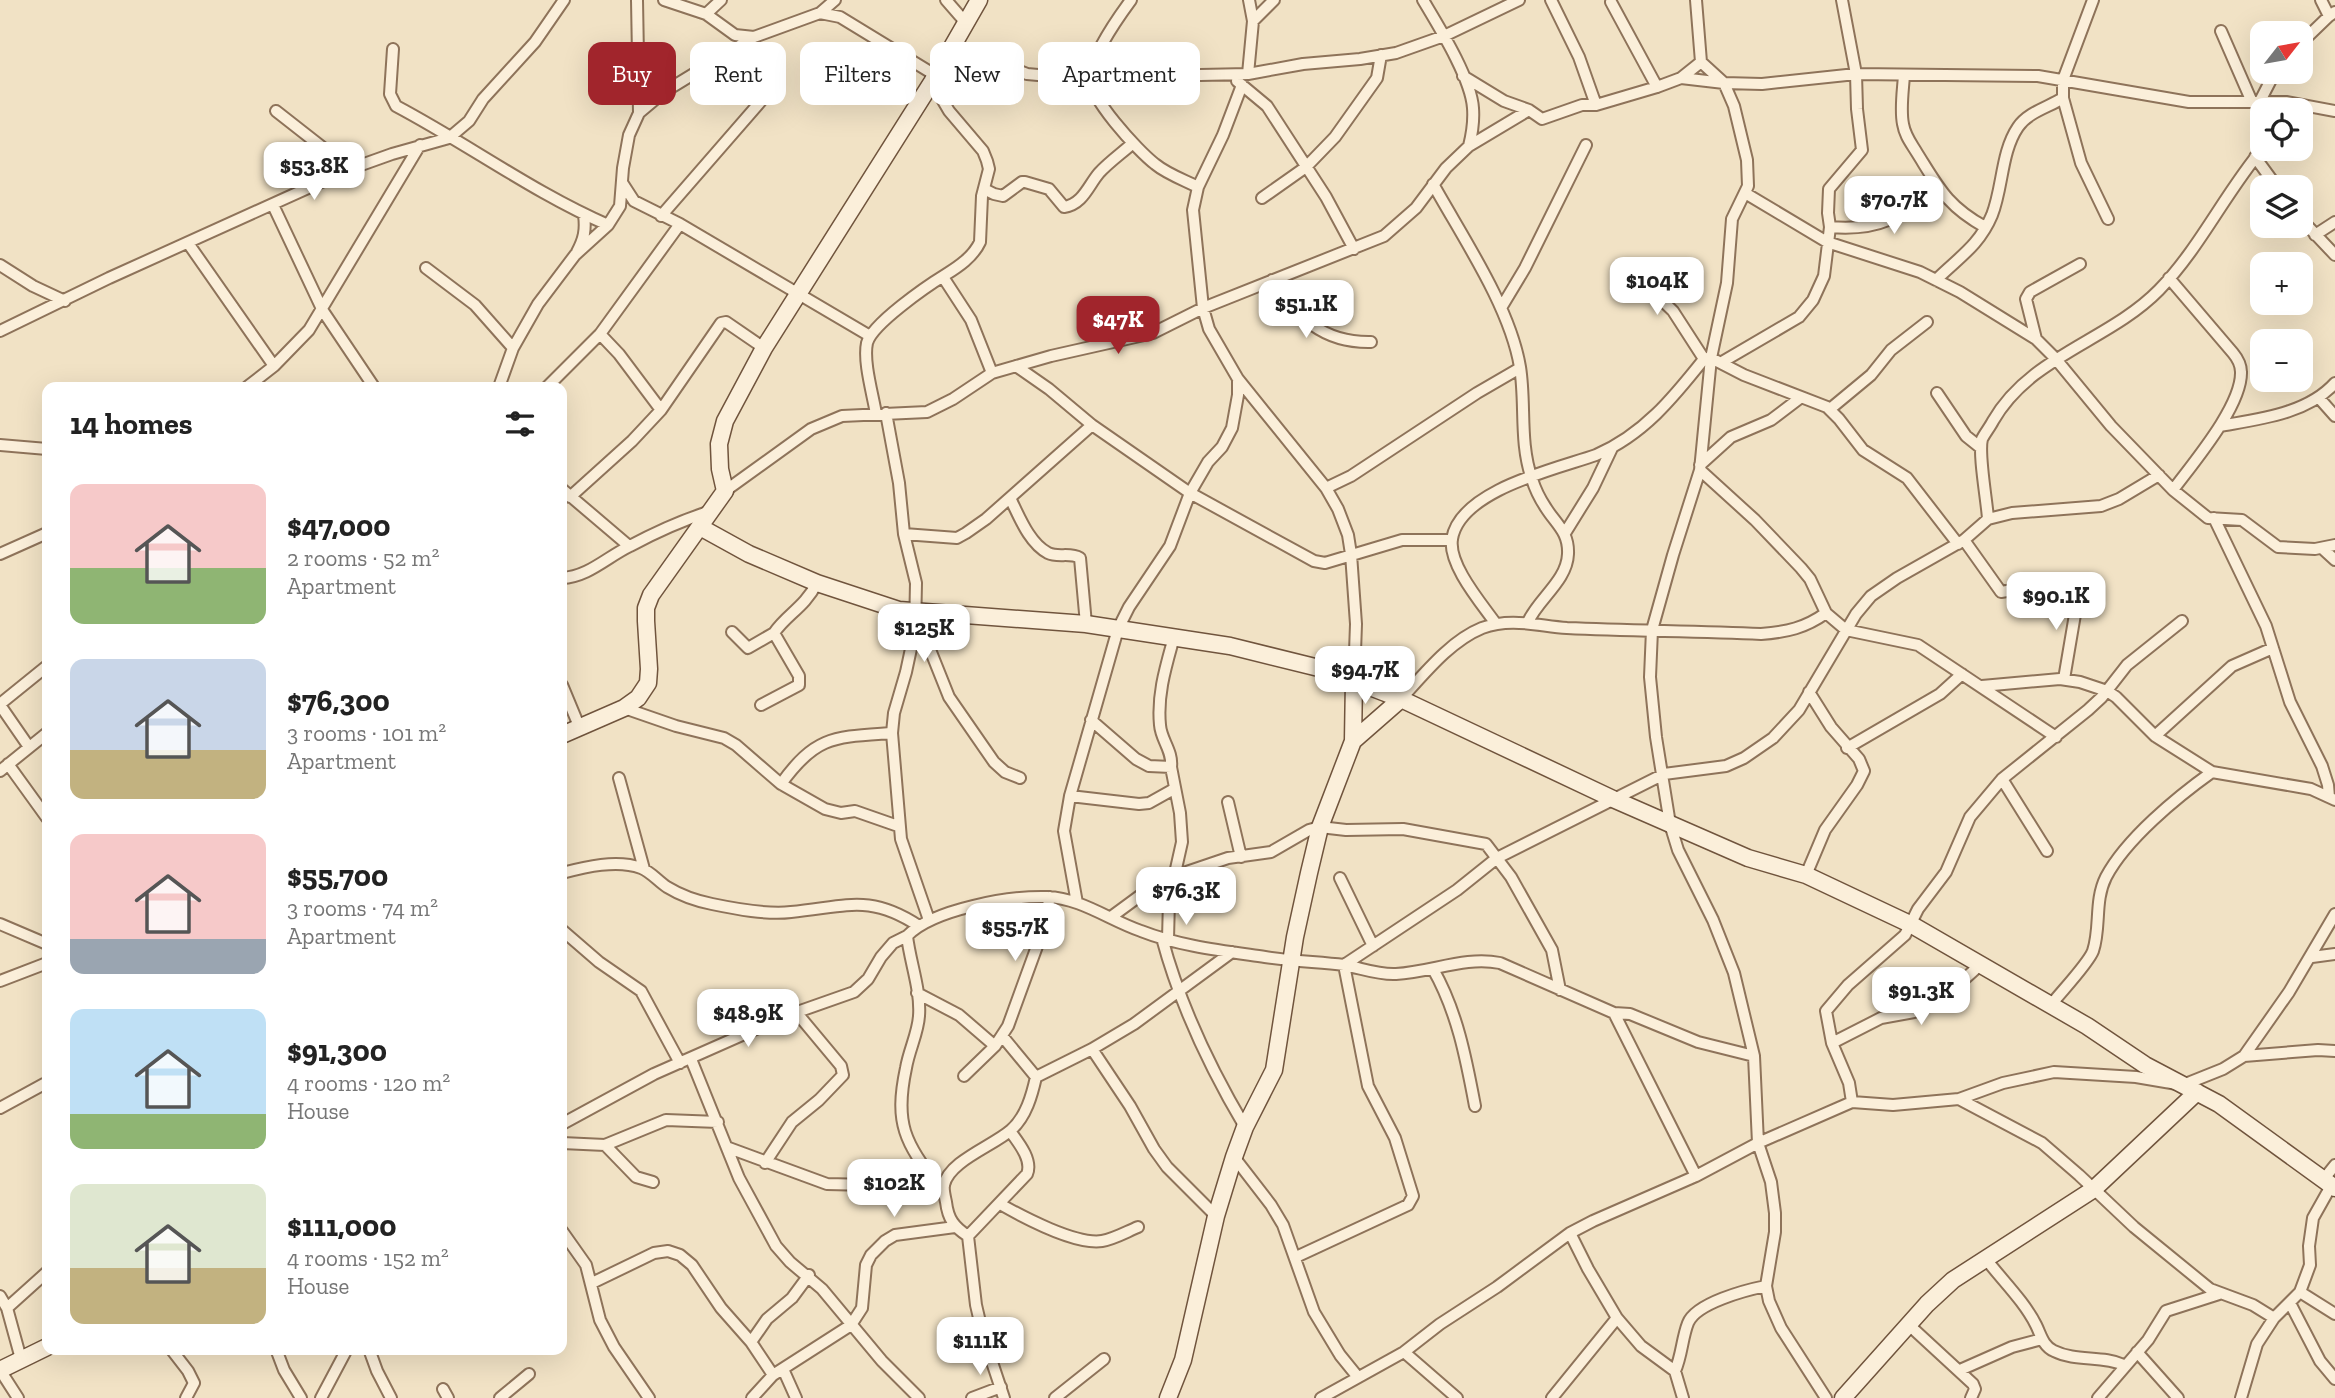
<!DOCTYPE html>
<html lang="en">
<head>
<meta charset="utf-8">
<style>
  :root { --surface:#fff; --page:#f2f2f2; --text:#222; --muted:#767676; --accent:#a1252c }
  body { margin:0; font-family:"Zilla Slab",serif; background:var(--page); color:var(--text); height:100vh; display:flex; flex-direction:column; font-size:26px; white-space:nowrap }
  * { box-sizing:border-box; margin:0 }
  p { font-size:23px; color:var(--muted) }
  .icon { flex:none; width:38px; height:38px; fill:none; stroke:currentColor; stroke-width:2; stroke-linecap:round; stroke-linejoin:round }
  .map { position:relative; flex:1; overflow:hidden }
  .details { position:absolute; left:42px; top:382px; width:525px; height:973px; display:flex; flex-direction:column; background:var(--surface); border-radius:14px; box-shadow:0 7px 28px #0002 }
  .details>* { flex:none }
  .banner { position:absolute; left:588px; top:42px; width:665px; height:63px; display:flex; gap:14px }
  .needle { width:46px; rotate:59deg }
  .tools { position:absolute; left:2250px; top:21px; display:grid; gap:14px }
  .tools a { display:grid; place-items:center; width:63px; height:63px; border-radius:14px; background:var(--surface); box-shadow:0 7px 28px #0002; font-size:35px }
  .price { position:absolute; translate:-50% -60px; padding:0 16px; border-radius:14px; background:#fff; color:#222; font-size:23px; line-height:46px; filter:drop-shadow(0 2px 4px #0008) }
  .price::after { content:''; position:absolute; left:50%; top:42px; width:21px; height:16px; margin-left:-10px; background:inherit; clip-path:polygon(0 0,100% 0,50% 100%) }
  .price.on { background:var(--accent); color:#fff }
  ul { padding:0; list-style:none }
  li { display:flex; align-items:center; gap:21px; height:175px; padding:0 28px }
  li span { display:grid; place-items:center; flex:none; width:196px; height:140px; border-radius:14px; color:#555 }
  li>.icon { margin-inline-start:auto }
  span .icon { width:84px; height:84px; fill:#fffc; stroke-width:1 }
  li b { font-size:30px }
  h2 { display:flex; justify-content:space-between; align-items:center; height:84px; padding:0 28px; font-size:30px }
  .tag { padding:0 24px; border-radius:14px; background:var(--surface); box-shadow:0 7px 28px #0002; font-size:24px; line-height:63px }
  .tag.on { background:var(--accent); color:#fff }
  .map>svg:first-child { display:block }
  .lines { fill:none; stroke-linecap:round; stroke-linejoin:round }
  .street-casing { stroke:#8e735a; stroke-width:14 }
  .secondary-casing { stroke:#70543d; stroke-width:19 }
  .street { stroke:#fbefda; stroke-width:10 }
  .secondary { stroke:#fbefda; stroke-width:16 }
</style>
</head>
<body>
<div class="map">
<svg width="2335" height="1398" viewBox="0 0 2335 1398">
  <rect width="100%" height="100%" fill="#f1e2c5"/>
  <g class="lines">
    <g class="street-casing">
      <path id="street" d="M664 0 706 14 735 35 754 37 820 13 840 17 935 75
        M946 0 966 23
        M1131 0C1117 19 1094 52 1090 75 1086 95 1139 152 1155 164 1167 174 1184 180 1198 187
        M1423 0C1439 27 1471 78 1473 108 1474 121 1472 134 1469 146
        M1551 0 1579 57 1596 105
        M1696 0 1701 62 1724 83 1734 106 1747 160 1748 186 1732 219 1727 283 1711 358 1700 470 1673 555 1652 630 1650 677 1656 737 1670 824 1678 850 1713 920 1734 973 1754 1056 1758 1143 1771 1182 1775 1213V1232L1766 1286 1769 1301 1781 1328 1826 1398
        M2093 0 2063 80V98L2081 163 2108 219
        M2321 0 2329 16
        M1611 2 1657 87
        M820 13 835 0
        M706 14 721 0
        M1253 21 1274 0
        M2221 31 2252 102
        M2301 43 2329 16 2335 12
        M953 44 1027 74 1127 83 1200 75 1248 74 1303 64 1360 59 1396 53 1444 36 1519 0
        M393 49 390 94 396 106C468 144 534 193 608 225
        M1248 74 1253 21 1249 0
        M1904 75C1903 91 1900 109 1903 124 1905 136 1911 143 1917 153 1939 188 1947 206 1985 227
        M1463 76 1504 101 1529 110 1542 119 1582 105H1596L1657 87 1681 78 1701 62
        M1681 78 1724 83 1762 84 1856 74 2038 76 2189 102H2286L2335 111
        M1237 81 1267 106 1326 197 1354 249
        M1242 85 1223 135 1198 187 1193 210 1203 308 1209 329 1238 379 1326 488 1338 509 1348 535 1351 554 1356 624 1354 680
        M2259 103 2275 72
        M276 111 350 169
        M639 113 664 92 754 37
        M2255 157 2277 187
        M623 184 634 201 680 224 870 336
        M1433 184C1463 238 1510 307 1520 367 1526 404 1519 442 1532 479 1535 489 1540 499 1546 508 1556 524 1569 532 1568 554 1567 581 1538 599 1528 622
        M984 189 994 194 1003 196 1022 182H1025L1049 189 1064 207C1083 204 1088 186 1099 173 1109 162 1122 153 1133 143
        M1745 193 1827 242 1920 272 1960 292 2036 339 2055 358 2111 426 2173 490 2208 518 2242 520 2278 547 2315 549 2335 545
        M1262 198 1306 167 1335 137 1377 78 1381 55
        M273 205 323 311 374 387
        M661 216 761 101
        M2301 219 2335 255
        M1830 227C1877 231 1903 219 1934 184
        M2315 235 2335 222
        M188 243 274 366
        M577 252C584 239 586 230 584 215
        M0 265 33 286 65 301
        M1619 266 1643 282 1673 311 1704 359
        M426 268 475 305 513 348
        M943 277 971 320 992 373
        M2169 278 2233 353C2238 359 2241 364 2241 372 2242 406 2193 463 2173 490
        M1272 280C1298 317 1322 343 1371 342
        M1936 280C1958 258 1979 246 1992 215 2003 187 2001 152 2018 127 2028 112 2049 107 2063 98
        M1501 308 1525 268 1586 145
        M0 331 109 278 350 169 392 154 449 138 469 121 483 99 535 42 564 0
        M600 334 619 354 661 410
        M2036 339 2026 299 2030 292 2080 264
        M1722 362 1799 317 1813 300 1824 276 1830 227 1828 213 1829 189 1862 150 1857 109 1856 74 1842 0
        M1016 366 1049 389 1092 425 1190 493 1314 561 1325 563 1402 540H1452
        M247 387 274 366 309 330 420 145
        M499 387 513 348 538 304 575 255 608 225 620 206 623 168 629 135 639 113 637 0
        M547 387 600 334 680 224
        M1937 393 1966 436 1981 448
        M2319 398 2335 416
        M1830 409 1871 375 1891 350 1927 322
        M886 413 899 483 904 534 916 583 915 630 906 672 894 713 892 733 901 839 929 920
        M876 414C873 395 863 362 867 343 872 324 927 286 945 275 958 267 973 257 980 242L982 196 989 169 987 161 983 151 949 111 932 82
        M2220 426C2259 419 2307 414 2335 383
        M0 445 47 449
        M1700 465 1731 437 1771 420 1800 398
        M1700 470 1755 520 1801 568 1810 579 1826 613 1846 630 1918 645 2056 737
        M1326 488 1351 476 1477 393 1520 368
        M562 489 629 546
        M725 491 811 429 842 416 927 412 953 399 992 373 1051 356 1153 333 1203 308 1384 236 1416 208 1446 168 1469 146 1529 110
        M570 497 632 441 661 410 721 323 726 322 764 348
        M1010 498C1019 516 1029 543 1048 553 1058 558 1070 552 1080 558L1086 624
        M2214 518 2266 626 2290 702 2322 766 2328 785 2329 797
        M1988 519C1987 501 1978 454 1982 439 1985 433 1990 427 1993 421 2030 356 2109 341 2159 290 2200 248 2225 193 2263 148
        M1565 533 1593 488 1612 448
        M904 534 957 538 966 533 986 519 1092 425
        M1964 540 2001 592 2019 589
        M2323 549 2335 560
        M0 554 47 533
        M562 578C588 577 607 557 630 546 656 532 683 520 711 511
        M1496 624C1482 604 1448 565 1452 539 1460 490 1556 469 1596 455 1643 435 1673 398 1704 359L1711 358 1744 375 1827 407 1839 419 1863 450 1907 478 1958 544
        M915 630 929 647 949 697 994 762 1005 772 1020 778
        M732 632 748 648 774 633
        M2064 679 2079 591
        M562 685 579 726
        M1982 686 2060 679 2080 682 2107 691 2116 697 2155 736 2212 772 2311 789 2335 800
        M1401 699C1424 674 1450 641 1482 628 1511 617 1538 626 1567 628 1632 631 1696 631 1761 634 1787 632 1805 628 1826 613
        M0 704 47 666
        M0 705 29 747
        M761 705 799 685V676L774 633C787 614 804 608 817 583
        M624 708 676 726 724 738 736 745 781 784 825 809 841 813 855 811 898 826
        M1091 720 1136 759 1149 766 1171 767
        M2155 736 2232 666 2273 648
        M1847 748 1940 694 1962 674
        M8 764 47 818
        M0 771 47 733
        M619 778 644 869
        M2002 779 2047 851
        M781 784C816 735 835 737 892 733
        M1070 796 1139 804 1149 803 1174 789
        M1228 802 1241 857
        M562 873C585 867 617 859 641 868 651 872 658 881 667 887 680 895 697 901 712 904 736 909 767 915 791 912 846 907 869 893 919 926
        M1806 875 1825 830 1857 785 1864 771 1859 759 1831 727 1809 692
        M1340 878 1373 946
        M1077 903 1064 831 1070 796 1118 629 1129 607 1170 546 1190 493 1208 462 1222 447 1232 428 1238 395V379
        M1111 917 1145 892 1172 877 1228 858 1271 852 1309 830 1320 827 1346 830 1403 829 1486 844 1511 877 1552 950 1560 990
        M0 924 47 944
        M562 930 599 962 641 991 680 1063
        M1162 938C1180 1005 1210 1068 1245 1127
        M1168 939 1169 900 1182 842 1180 813 1171 767C1173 751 1161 740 1160 725 1157 694 1166 666 1174 637
        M2312 957 2335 954
        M1433 969C1457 1011 1466 1058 1475 1106
        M0 981 47 963
        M917 993 959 1015 995 1046
        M2050 1006C2060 993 2088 964 2093 951 2101 927 2094 901 2106 877 2126 839 2177 797 2212 772
        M1614 1013 1696 1176
        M1003 1037 1036 1077
        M1832 1043 1881 1018 1914 1012 1940 1001 1980 965
        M1092 1049 1130 1106 1154 1149 1167 1167 1216 1216
        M2244 1056 2318 1050 2335 1051
        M691 1059 739 1178 776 1246 790 1262 822 1289 882 1361 919 1398
        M964 1076 995 1046 1008 1026 1040 938 1050 897
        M1959 1099 2042 1143 2079 1175 2134 1227 2210 1289 2253 1305 2274 1318
        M1852 1102 1849 1083 1832 1043 1826 1011 1848 985 1905 935 1918 909 1946 872 1970 817 2002 779 2088 710 2102 697 2127 665 2182 621
        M0 1108 44 1084
        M562 1124 654 1074 783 1017 854 992 868 979 881 957 893 943 907 936
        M562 1143 605 1145 666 1120 718 1122
        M605 1145 636 1177 653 1182
        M729 1148 827 1184 870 1185 904 1191H921L944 1186
        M1234 1157 1271 1205 1283 1225 1314 1312 1340 1355 1357 1376
        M765 1163 792 1122 819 1100 843 1075 841 1066 796 1012
        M2323 1180 2335 1165
        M938 1186C905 1142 894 1124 906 1068 909 1050 918 1033 919 1016 921 990 910 962 907 936 933 909 1010 896 1047 897 1081 898 1109 920 1141 931 1179 946 1224 951 1265 957 1291 961 1318 962 1344 965 1361 968 1378 975 1396 974 1432 972 1465 956 1500 963L1614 1013 1630 1014 1698 1042 1754 1056
        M1000 1204C1023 1217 1076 1245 1102 1241 1114 1239 1126 1232 1138 1227
        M562 1231 586 1265 600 1320 614 1347 649 1398
        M1570 1233 1588 1269 1617 1318 1641 1346 1675 1371 1683 1398
        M968 1236 1027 1174C1033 1160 1018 1142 1010 1131
        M1296 1257 1408 1205 1413 1196 1395 1138 1368 1086 1344 965 1457 890 1497 858 1664 774 1726 766 1744 758 1773 738 1799 710 1856 614 1871 596 1897 578 1964 540 1988 519 2012 513 2101 506 2119 499 2159 475
        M1986 1259C2002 1280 2024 1301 2036 1325 2041 1335 2043 1346 2054 1351 2076 1362 2102 1355 2124 1365
        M592 1283 654 1253 668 1251 680 1255 692 1265 721 1308 751 1342 773 1375
        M2300 1292 2335 1314
        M0 1296 7 1308 21 1359
        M2290 1303 2320 1361 2335 1379
        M7 1308 47 1272
        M1909 1325 1973 1384 1975 1389 1971 1398
        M751 1342 767 1319 792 1298 809 1275
        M171 1349 188 1371 194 1383 186 1398
        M276 1349 284 1370 301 1398
        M369 1349 377 1371 391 1398
        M1404 1352 1457 1398
        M2137 1352 2178 1398
        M783 1369 796 1398
        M0 1370 18 1398
        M1960 1370 2012 1347 2042 1339
        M1675 1371C1682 1355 1682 1338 1688 1323 1696 1303 1746 1290 1766 1286
        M443 1389 448 1398
        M321 1398 347 1349
        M500 1398 529 1374
        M752 1398 773 1375 851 1325 862 1308 866 1265 871 1255 885 1241 895 1235 955 1227
        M972 1398 1001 1387
        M1004 1398 983 1335 976 1305 968 1236C954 1227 948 1219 946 1202 945 1197 943 1190 944 1185 949 1161 993 1146 1011 1130 1026 1117 1032 1095 1036 1077L1092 1049 1134 1024 1232 952
        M1055 1398 1104 1359
        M1321 1398 1404 1352 1440 1324 1497 1287 1570 1233 1593 1221 1696 1176 1758 1143 1852 1102 1893 1105 1959 1099 2003 1083 2054 1072 2136 1077 2183 1085 2223 1069 2244 1056 2289 992 2335 914
        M1552 1398 1617 1318
        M2098 1398 2148 1340 2166 1311 2219 1294
        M2241 1398 2257 1344 2274 1318 2300 1292 2310 1265 2309 1246 2313 1218 2331 1186"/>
    </g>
    <g class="secondary-casing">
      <path id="secondary" d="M700 527 749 554 817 583 899 610 1086 624 1230 646 1323 669 1401 699 1613 799 1748 858 1806 875 1912 925 2087 1026 2145 1065 2219 1104 2335 1188
        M562 735 624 708 638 698 648 683 649 669 646 621V608L651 595 725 491 720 469 719 444 725 421 764 348 932 82 979 0
        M1353 741 1401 699
        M0 1370 47 1347
        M1168 1398 1183 1360 1216 1216 1234 1157 1245 1127 1274 1070 1295 937 1309 873 1320 827 1353 741 1354 680
        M1843 1398 1927 1304 1953 1280 2094 1189 2197 1092"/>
    </g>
    <use href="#street" class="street"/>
    <use href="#secondary" class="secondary"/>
  </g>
</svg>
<div class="tools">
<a><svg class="needle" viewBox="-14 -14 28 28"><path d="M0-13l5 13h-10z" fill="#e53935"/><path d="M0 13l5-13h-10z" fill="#767676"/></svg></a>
<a><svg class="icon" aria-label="locate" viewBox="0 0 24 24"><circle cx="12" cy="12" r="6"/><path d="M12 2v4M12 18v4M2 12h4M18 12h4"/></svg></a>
<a><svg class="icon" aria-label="layers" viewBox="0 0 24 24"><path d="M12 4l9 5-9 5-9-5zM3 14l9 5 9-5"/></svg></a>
<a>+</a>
<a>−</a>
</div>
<b class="price" style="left:314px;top:202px">$53.8K</b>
<b class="price" style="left:1894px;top:236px">$70.7K</b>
<b class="price" style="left:1657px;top:317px">$104K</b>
<b class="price" style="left:1306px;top:340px">$51.1K</b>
<b class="price on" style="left:1118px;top:356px">$47K</b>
<b class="price" style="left:2056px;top:632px">$90.1K</b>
<b class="price" style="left:924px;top:664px">$125K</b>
<b class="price" style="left:1365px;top:706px">$94.7K</b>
<b class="price" style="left:1186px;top:927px">$76.3K</b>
<b class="price" style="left:1015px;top:963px">$55.7K</b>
<b class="price" style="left:1921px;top:1027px">$91.3K</b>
<b class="price" style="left:748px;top:1049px">$48.9K</b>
<b class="price" style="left:894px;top:1219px">$102K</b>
<b class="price" style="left:980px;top:1377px">$111K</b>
<div class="banner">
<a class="tag on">Buy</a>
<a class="tag">Rent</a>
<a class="tag">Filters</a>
<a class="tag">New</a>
<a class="tag">Apartment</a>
</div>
<section class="details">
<h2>14 homes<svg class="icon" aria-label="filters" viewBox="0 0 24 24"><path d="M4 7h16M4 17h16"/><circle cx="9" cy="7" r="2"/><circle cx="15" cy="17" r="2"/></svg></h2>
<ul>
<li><span style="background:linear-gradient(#f6c9c9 60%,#8fb573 0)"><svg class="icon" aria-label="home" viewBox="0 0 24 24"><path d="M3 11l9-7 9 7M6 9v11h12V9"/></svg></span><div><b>$47,000</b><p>2 rooms · 52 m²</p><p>Apartment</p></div></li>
<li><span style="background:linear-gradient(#c9d6e8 65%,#c2b280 0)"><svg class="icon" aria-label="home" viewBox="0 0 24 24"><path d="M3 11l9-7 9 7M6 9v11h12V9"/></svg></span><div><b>$76,300</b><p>3 rooms · 101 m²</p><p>Apartment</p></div></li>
<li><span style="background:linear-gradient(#f6c9c9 75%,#9aa5b1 0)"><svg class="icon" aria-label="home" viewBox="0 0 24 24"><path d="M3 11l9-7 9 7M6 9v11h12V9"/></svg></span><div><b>$55,700</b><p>3 rooms · 74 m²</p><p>Apartment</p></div></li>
<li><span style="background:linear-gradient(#bfe0f5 75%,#8fb573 0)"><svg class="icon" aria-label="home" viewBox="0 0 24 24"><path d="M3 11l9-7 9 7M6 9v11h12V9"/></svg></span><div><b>$91,300</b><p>4 rooms · 120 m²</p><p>House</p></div></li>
<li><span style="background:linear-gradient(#dfe7d0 60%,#c2b280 0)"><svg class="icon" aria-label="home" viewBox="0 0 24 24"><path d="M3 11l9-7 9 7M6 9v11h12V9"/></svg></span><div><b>$111,000</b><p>4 rooms · 152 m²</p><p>House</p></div></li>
</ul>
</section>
</div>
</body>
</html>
